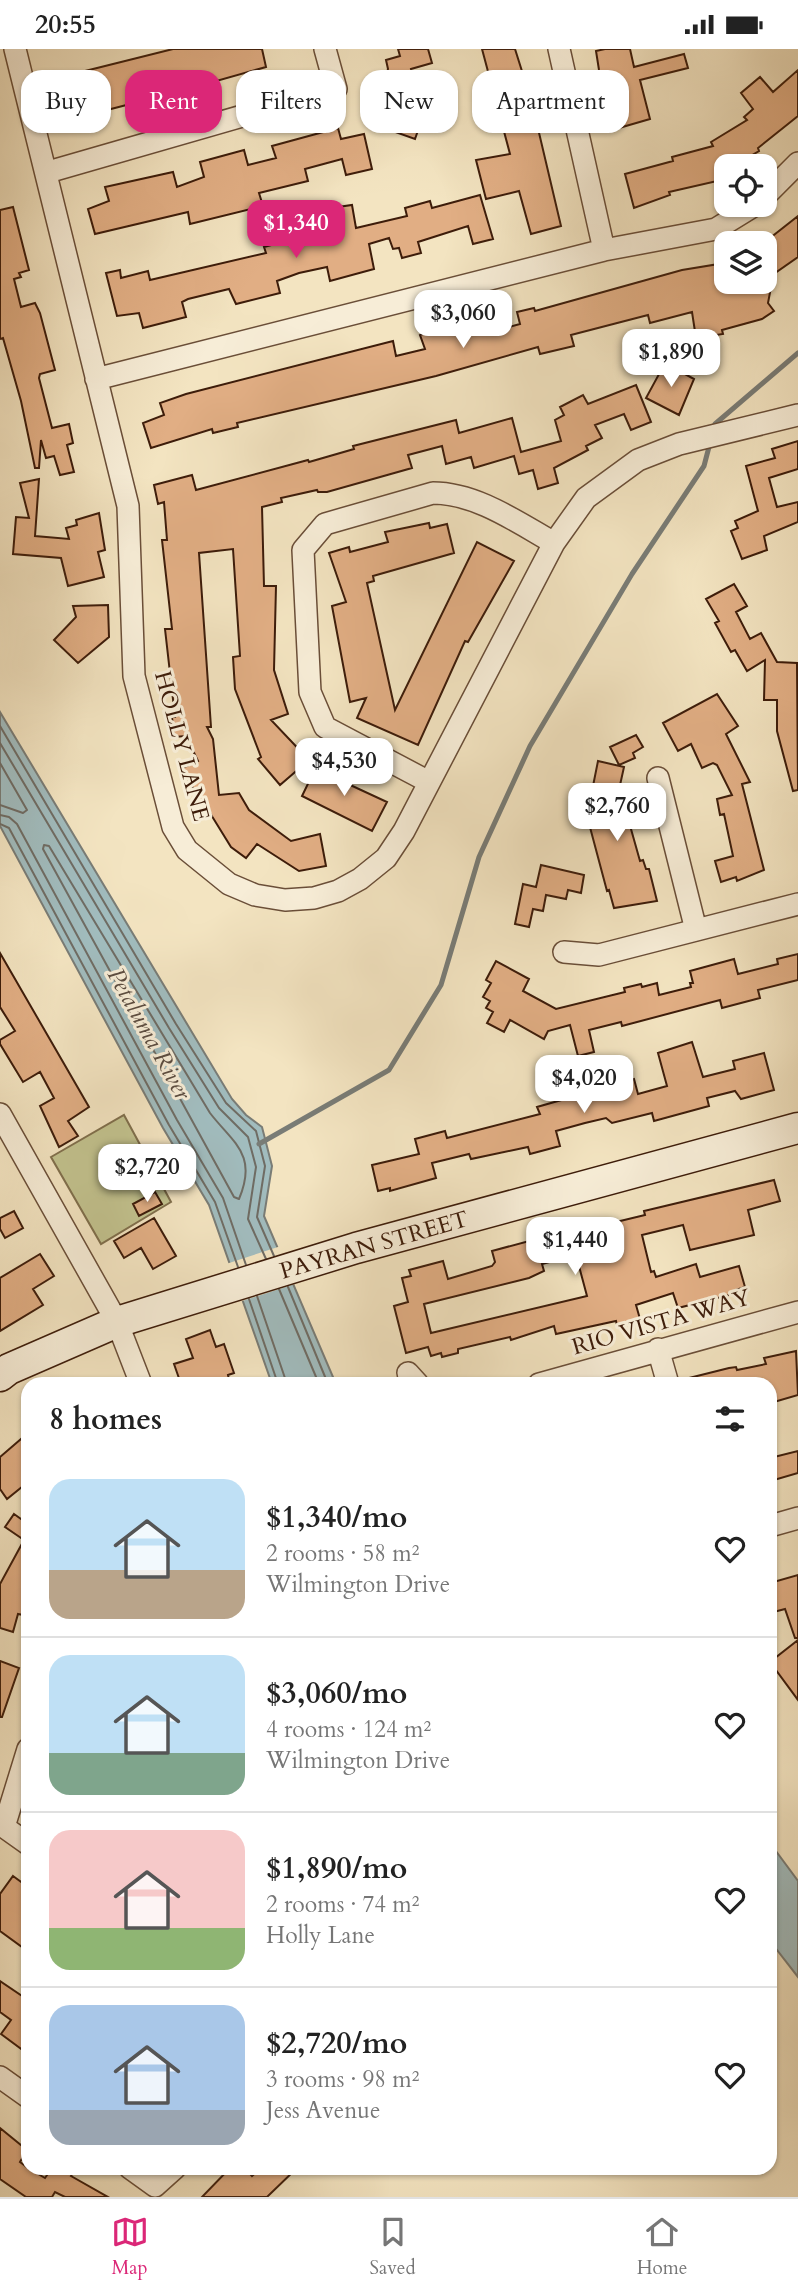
<!DOCTYPE html>
<html lang="en">
<head>
<meta charset="utf-8">
<style>
  :root { --surface:#fff; --page:#f6f6f6; --text:#222; --muted:#767676; --line:#e0e0e0; --accent:#db2777 }
  body { margin:0; font-family:Cardo,serif; background:var(--page); color:var(--text); height:100vh; display:flex; flex-direction:column; font-size:26px; white-space:nowrap }
  * { box-sizing:border-box; margin:0 }
  p { font-size:23px; color:var(--muted) }
  .icon { flex:none; width:38px; height:38px; fill:none; stroke:currentColor; stroke-width:2; stroke-linecap:round; stroke-linejoin:round }
  .map { position:relative; flex:1; overflow:hidden }
  .panel { position:absolute; left:21px; top:1328px; width:756px; height:798px; display:flex; flex-direction:column; background:var(--surface); border-radius:21px; box-shadow:0 2px 5px #0004 }
  .panel>* { flex:none }
  .hud { position:absolute; left:21px; top:21px; width:756px; height:63px; display:flex; gap:14px }
  .fabs { position:absolute; left:714px; top:105px; display:grid; gap:14px }
  .fabs a { display:grid; place-items:center; width:63px; height:63px; border-radius:14px; background:var(--surface); box-shadow:0 2px 5px #0004; font-size:35px }
  .price { position:absolute; translate:-50% -60px; padding:0 16px; border-radius:14px; background:#fff; color:#222; font-size:23px; line-height:46px; filter:drop-shadow(0 2px 4px #0008) }
  .price::after { content:''; position:absolute; left:50%; top:42px; width:21px; height:16px; margin-left:-10px; background:inherit; clip-path:polygon(0 0,100% 0,50% 100%) }
  .price.selected { background:var(--accent); color:#fff }
  ul { padding:0; list-style:none }
  li { display:flex; align-items:center; gap:21px; height:175px; padding:0 28px }
  li+li { border-top:2px solid var(--line) }
  li span { display:grid; place-items:center; flex:none; width:196px; height:140px; border-radius:21px; color:#555 }
  li>.icon { margin-inline-start:auto }
  span .icon { width:84px; height:84px; fill:#fffc; stroke-width:1 }
  li b { font-size:30px }
  h2 { display:flex; justify-content:space-between; align-items:center; height:84px; padding:0 28px; font-size:30px }
  .pill { padding:0 24px; border-radius:21px; background:var(--surface); box-shadow:0 2px 5px #0004; font-size:24px; line-height:63px }
  .pill.selected { background:var(--accent); color:#fff }
  .status { display:flex; justify-content:space-between; align-items:center; height:49px; padding:0 35px; background:var(--surface); direction:ltr }
  .status svg { height:19px; fill:currentColor }
  .dock { display:flex; justify-content:space-around; align-items:center; height:98px; border-top:2px solid var(--line); background:var(--surface); font-size:19px; color:var(--muted) }
  .dock a { display:grid; justify-items:center; gap:4px }
  .dock .selected { color:var(--accent) }
  .map>svg:first-child { display:block }
  .green { fill:#c2c28e; stroke:#806f4c; stroke-width:2 }
  .water { fill:#a1bcbe; stroke:#797c76; stroke-width:2 }
  .pier { fill:#f3e4c1 }
  .lines { fill:none; stroke-linecap:round; stroke-linejoin:round }
  .shore { stroke:#6f6c64; stroke-width:2 }
  .stream { stroke:#797c76; stroke-width:5 }
  .building { fill:#e1ae84; stroke:#3d1c0a; stroke-width:2; fill-rule:evenodd }
  .street-casing { stroke:#6a4e38; stroke-width:24 }
  .secondary-casing { stroke:#3d1c0a; stroke-width:33 }
  .street { stroke:#f7edd7; stroke-width:21 }
  .secondary { stroke:#f7edd7; stroke-width:30 }
  .labels { text-anchor:middle; dominant-baseline:central; stroke-width:6; stroke-linejoin:round; paint-order:stroke }
  .street-label { font-size:23px; fill:#3d1c0a; stroke:#f7edd7 }
  .water-label { font-size:24px; font-style:italic; fill:#5b4c40; stroke:#f7edd7 }
</style>
</head>
<body>
<div class="status"><b>20:55</b><svg viewBox="0 0 49 12"><path d="M0 12V9h3v3zM5 12V6h3v6zM10 12V3h3v9zM15 12V0h3v12zM26 1h20v11H26zM47 4h2v5h-2z"/></svg></div>
<div class="map">
<svg width="798" height="2148" viewBox="0 0 798 2148">
  <rect width="100%" height="100%" fill="#f3e4c1"/>
  <filter id="stains"><feTurbulence type="fractalNoise" baseFrequency=".00286" numOctaves="4"/><feColorMatrix values="0 0 0 0 .2 0 0 0 0 .09 0 0 0 0 .02 0 0 0 .5 -.17"/></filter>
  <radialGradient id="worn" r=".72"><stop offset=".6" stop-color="#630" stop-opacity="0"/><stop offset="1" stop-color="#630" stop-opacity=".3"/></radialGradient>
  <path class="green" d="M124 1066 171 1153 101 1195 51 1108Z"/>
  <path class="water" d="M0 663 232 1050 246 1066 262 1078 272 1117 264 1167 336 1335H272L209 1156 163 1079 0 777Z
    M770 1794 798 1832V1928L770 1892Z"/>
  <path class="pier" d="M281 1197 298 1234 239 1253 226 1215Z"/>
  <g class="lines">
    <path class="shore" d="M0 677 176 975 226 1054 256 1082 265 1117 257 1168 274 1207
      M0 694 169 979 219 1059 248 1088 256 1118 248 1170 266 1210
      M0 714 27 761 23 764 0 756
      M0 766 9 768 17 775 177 1071 223 1149 246 1216
      M0 775 9 779 169 1076 215 1153 238 1218
      M44 796 49 797 210 1064C233 1094 258 1105 239 1150L234 1148 43 800Z
      M288 1238 328 1335
      M279 1240 319 1335
      M257 1247 287 1335
      M249 1250 278 1335"/>
    <path class="stream" d="M713 381 715 375 798 304
      M259 1095 389 1021 441 936 479 808 530 697 632 525 704 417 710 394"/>
  </g>
  <path class="building" d="M173 0H262L266 18 174 44 170 27 140 35 138 37 142 52 76 69 70 49 86 45 81 23Z
    M398 0H428L432 14 411 20 416 37 409 58 424 64 415 90 381 78 389 56 377 52 388 20 386 11 400 7Z
    M482 0H515L532 54 561 177 531 185 519 142 486 150 476 111 510 105Z
    M605 0H630L634 18 684 5 688 19 640 31 650 70 619 79 599 21 596 2Z
    M798 21V67L758 99 759 102 744 111 747 117H726V130L669 143 670 146 634 159 625 125 673 112 672 108 713 97 711 93 747 71 744 68 753 60 741 44 760 28 773 43Z
    M338 79 341 90 364 85 372 120 346 126 342 110 305 120 308 132 259 144 263 157 190 175 188 163 95 185 88 160 109 152 105 138 173 123 177 138 204 128 200 113 244 101 248 116 276 109 272 97Z
    M480 146 493 190 473 195 468 177 418 193 421 204 402 209 399 199 393 200 389 189 369 195 374 220 330 232 327 218 299 224 277 232 280 244 236 255 229 240 188 250 182 253 186 268 143 279 139 264 117 267 106 224 120 221 121 229 148 222 150 231 266 204 264 198 290 191 292 196 330 187 324 160 352 156 356 179 407 167 405 159 430 152 432 159Z
    M13 158 29 221 19 224 21 228 14 230 21 258 35 254 40 264 55 321 40 325 39 329 52 379 69 375 73 394 67 396 74 423 60 426 54 407 46 409 41 391 39 419H35L21 352 3 289 0 290V161Z
    M798 167V208L765 231V193Z
    M719 215 724 233H772L768 254 774 262 762 270 722 281 723 285 696 289 692 263 650 274 648 266 571 286 574 297 540 305 538 298 436 327 237 374 238 378 213 384 212 380 151 399 143 374 164 366 160 354 186 345 393 292 396 307 425 300 420 286 443 278 487 268 491 283 520 275 517 263 534 259 535 262 682 221Z
    M665 314 694 330 679 366 646 349Z
    M636 336 651 373 631 381 624 365 595 376 602 389 586 397 588 401 554 419 558 434 538 440 533 421 519 425 514 407 474 419 471 408 446 415 442 397 408 406 412 419 327 443H318L317 441 281 449 282 453 262 458 264 537H276L274 621 288 665 271 671 309 711 280 736 258 710 261 708 235 640 233 608 240 607 233 500 199 504 211 678H207L213 690 219 746 239 744 249 761 291 792 320 785 326 817 299 822 257 795 246 809 231 798 210 764 208 766 182 719 198 712 186 687 174 688 172 668H175L165 580H172L162 491H167L164 453 158 455 154 436 192 426 196 441 308 411 309 413 354 400 353 397 456 371 459 384 512 369 521 403 561 392 555 371 564 366 560 358 583 346 588 355Z
    M798 392V420L769 429 777 458 798 453V473L764 487 767 501 742 510 731 482 738 479 735 472 758 462 746 417 775 409 772 400Z
    M39 430 35 487 69 490 66 479 77 476 76 471 99 464 105 501 98 503 104 528 68 537 61 509 13 505 16 468 29 469 20 434Z
    M429 474 430 479 447 475 454 504 373 527 374 532 367 534 395 661 477 493 514 512 468 593 465 592 418 696 357 669 366 649 350 653 332 557 346 553 329 504 349 498 350 503 388 493 385 483Z
    M734 535 747 557 736 563 750 590 761 584 777 613 797 614 798 741 793 742 777 682V651H764L765 611 747 622 735 601 731 603 715 574 719 572 706 550Z
    M108 556 109 588 78 614 54 591 76 568 73 557Z
    M717 645 738 677 726 685 750 733 742 735 764 821 737 832 736 828 721 833 715 812 733 807 724 765 720 766 717 750 732 746 717 716 713 714 702 719 691 695 678 702 663 674Z
    M636 686 643 698 633 704 635 709 619 716 610 698Z
    M598 712 624 718 611 777 629 773 640 812 643 811 646 820H649L657 852 614 859 609 841 607 842 587 767Z
    M318 714 337 722 333 728 387 753 372 782 302 747Z
    M541 816 584 826 581 844 568 841 566 850 546 846 543 862 533 860 529 878 515 875 523 835 536 838Z
    M0 904 89 1058 68 1072 78 1087 59 1098 40 1057 54 1049 40 1023 23 1033 0 995V991L15 982 0 958Z
    M798 905V931L758 941 760 949 722 959 720 951 622 977 621 973 589 981 594 1003 578 1007 570 976 548 982 544 990 510 971 504 983 487 974 493 963 486 959 490 952 483 948 491 934 486 931 496 912 529 930 523 942 556 960 625 943 624 939 641 935 642 938 657 934 659 946 691 938 690 934H693L690 922 734 910 738 925 778 915 777 910Z
    M692 993 703 1028 735 1020 733 1012 764 1004 774 1041 741 1050 735 1042 707 1049 709 1057 654 1072 652 1064 612 1074 606 1069 585 1074 556 1082 560 1097 530 1105 528 1098 471 1110 469 1105 432 1114 436 1129 390 1142V1139L378 1142 372 1116 419 1105 415 1090 445 1082 447 1089 540 1065 537 1058 586 1044 588 1052 622 1043 620 1034 634 1030 638 1045 667 1037 658 1004Z
    M774 1131 780 1152 748 1161 754 1186 690 1201 683 1176 642 1186 651 1223 654 1222 656 1228 696 1215 700 1228 739 1217 745 1238 736 1241 737 1244 678 1259 673 1244 636 1256 640 1270 617 1276 616 1272 556 1285 554 1277 511 1291 510 1288 458 1300V1304L442 1308 441 1304 431 1307 428 1298 406 1304 394 1257 408 1253 402 1229 411 1227 409 1221 443 1212 448 1230 492 1217 495 1213 492 1202 570 1181 569 1178 616 1173 645 1166 644 1162ZM576 1206 587 1247 431 1284 424 1255 529 1229 544 1222 542 1215Z
    M155 1143 162 1155 139 1167 133 1155Z
    M14 1162 23 1179 5 1189 0 1180V1169Z
    M154 1169 176 1207 153 1220 141 1199 124 1209 114 1192Z
    M40 1205 54 1227 33 1240 43 1256 0 1282V1229Z
    M210 1281 216 1298 224 1295 234 1324 228 1326 230 1335H181L174 1315 193 1309 186 1290Z
    M796 1302 798 1346 774 1353 770 1335H686L685 1330 729 1319 736 1318 737 1321 766 1315 764 1309Z
    M28 1384V1433L7 1450 0 1440V1408Z
    M798 1402V1424L774 1431 770 1409Z
    M14 1465 28 1475V1567L18 1565 13 1583 0 1579V1535L24 1491 5 1478Z
    M798 1526V1589H795L785 1560 770 1564V1534Z
    M798 1591V1651L770 1613Z
    M0 1612 19 1619 2 1668H0Z
    M13 1827 28 1838V1889L22 1898 0 1882V1845Z
    M0 1932 28 1951V2005L1 1985 11 1971 0 1963Z
    M0 2079 27 2101 20 2113 28 2119 45 2129 52 2119H66L73 2124 71 2127 108 2148H65L55 2143 52 2148H26L0 2130Z
    M230 2119H245L252 2127 261 2119H297L267 2148H202Z"/>
  <g class="lines">
    <g class="street-casing">
      <path id="street" d="M15 0 128 457 134 627 173 778 187 801 229 835 255 846 285 851 314 849 338 842 360 830 386 809 404 782 554 494 586 449 638 411 679 395 798 366
        M559 0 604 201
        M48 123 336 40 325 0
        M765 147 798 114
        M96 330 604 201 716 180 755 156
        M658 729 696 881
        M429 733 325 678 310 643 303 501 325 475 433 444C476 444 517 473 554 494
        M564 903 599 906 798 855
        M0 1065 117 1273 141 1335
        M658 1300 668 1335
        M408 1324 418 1335
        M539 1335 798 1263
        M770 1477 798 1469
        M28 1700 4 1778 28 1795
        M0 2028 28 2048
        M130 2119 155 2137 175 2119"/>
    </g>
    <g class="secondary-casing">
      <path id="secondary" d="M0 1327 9 1320 117 1273 356 1199 798 1079"/>
    </g>
    <use href="#street" class="street"/>
    <use href="#secondary" class="secondary"/>
  </g>
  <g class="labels">
    <g class="street-label">
      <text transform="translate(182 697) rotate(75)">HOLLY LANE</text>
      <text transform="translate(374 1196) rotate(-16)">PAYRAN STREET</text>
      <text transform="translate(661 1273) rotate(-16)">RIO VISTA WAY</text>
    </g>
    <g class="water-label">
      <text transform="translate(149 985) rotate(61)">Petaluma River</text>
    </g>
  </g>
  <rect width="100%" height="100%" filter="url(#stains)"/>
  <rect width="100%" height="100%" fill="url(#worn)"/>
</svg>
<div class="fabs">
<a><svg class="icon" aria-label="locate" viewBox="0 0 24 24"><circle cx="12" cy="12" r="6"/><path d="M12 2v4M12 18v4M2 12h4M18 12h4"/></svg></a>
<a><svg class="icon" aria-label="layers" viewBox="0 0 24 24"><path d="M12 4l9 5-9 5-9-5zM3 14l9 5 9-5"/></svg></a>
</div>
<b class="price selected" style="left:296px;top:211px">$1,340</b>
<b class="price" style="left:463px;top:301px">$3,060</b>
<b class="price" style="left:671px;top:340px">$1,890</b>
<b class="price" style="left:344px;top:749px">$4,530</b>
<b class="price" style="left:617px;top:794px">$2,760</b>
<b class="price" style="left:584px;top:1066px">$4,020</b>
<b class="price" style="left:147px;top:1155px">$2,720</b>
<b class="price" style="left:575px;top:1228px">$1,440</b>
<div class="hud">
<a class="pill">Buy</a>
<a class="pill selected">Rent</a>
<a class="pill">Filters</a>
<a class="pill">New</a>
<a class="pill">Apartment</a>
</div>
<section class="panel">
<h2>8 homes<svg class="icon" aria-label="filters" viewBox="0 0 24 24"><path d="M4 7h16M4 17h16"/><circle cx="9" cy="7" r="2"/><circle cx="15" cy="17" r="2"/></svg></h2>
<ul>
<li><span style="background:linear-gradient(#bfe0f5 65%,#b9a48a 0)"><svg class="icon" aria-label="home" viewBox="0 0 24 24"><path d="M3 11l9-7 9 7M6 9v11h12V9"/></svg></span><div><b>$1,340/mo</b><p>2 rooms · 58 m²</p><p>Wilmington Drive</p></div><svg class="icon" aria-label="heart" viewBox="0 0 24 24"><path d="M12 20l-8-8c-3-5 5-10 8-4 3-6 11-1 8 4z"/></svg></li>
<li><span style="background:linear-gradient(#bfe0f5 70%,#7fa58c 0)"><svg class="icon" aria-label="home" viewBox="0 0 24 24"><path d="M3 11l9-7 9 7M6 9v11h12V9"/></svg></span><div><b>$3,060/mo</b><p>4 rooms · 124 m²</p><p>Wilmington Drive</p></div><svg class="icon" aria-label="heart" viewBox="0 0 24 24"><path d="M12 20l-8-8c-3-5 5-10 8-4 3-6 11-1 8 4z"/></svg></li>
<li><span style="background:linear-gradient(#f6c9c9 70%,#8fb573 0)"><svg class="icon" aria-label="home" viewBox="0 0 24 24"><path d="M3 11l9-7 9 7M6 9v11h12V9"/></svg></span><div><b>$1,890/mo</b><p>2 rooms · 74 m²</p><p>Holly Lane</p></div><svg class="icon" aria-label="heart" viewBox="0 0 24 24"><path d="M12 20l-8-8c-3-5 5-10 8-4 3-6 11-1 8 4z"/></svg></li>
<li><span style="background:linear-gradient(#a9c7e8 75%,#9aa5b1 0)"><svg class="icon" aria-label="home" viewBox="0 0 24 24"><path d="M3 11l9-7 9 7M6 9v11h12V9"/></svg></span><div><b>$2,720/mo</b><p>3 rooms · 98 m²</p><p>Jess Avenue</p></div><svg class="icon" aria-label="heart" viewBox="0 0 24 24"><path d="M12 20l-8-8c-3-5 5-10 8-4 3-6 11-1 8 4z"/></svg></li>
</ul>
</section>
</div>
<nav class="dock">
<a class="selected"><svg class="icon" aria-label="map" viewBox="0 0 24 24"><path d="M3 6l6-2 6 2 6-2v14l-6 2-6-2-6 2zM9 4v14M15 6v14"/></svg>Map</a>
<a><svg class="icon" aria-label="saved" viewBox="0 0 24 24"><path d="M7 4h10v16l-5-4-5 4z"/></svg>Saved</a>
<a><svg class="icon" aria-label="home" viewBox="0 0 24 24"><path d="M3 11l9-7 9 7M6 9v11h12V9"/></svg>Home</a>
</nav>
</body>
</html>
